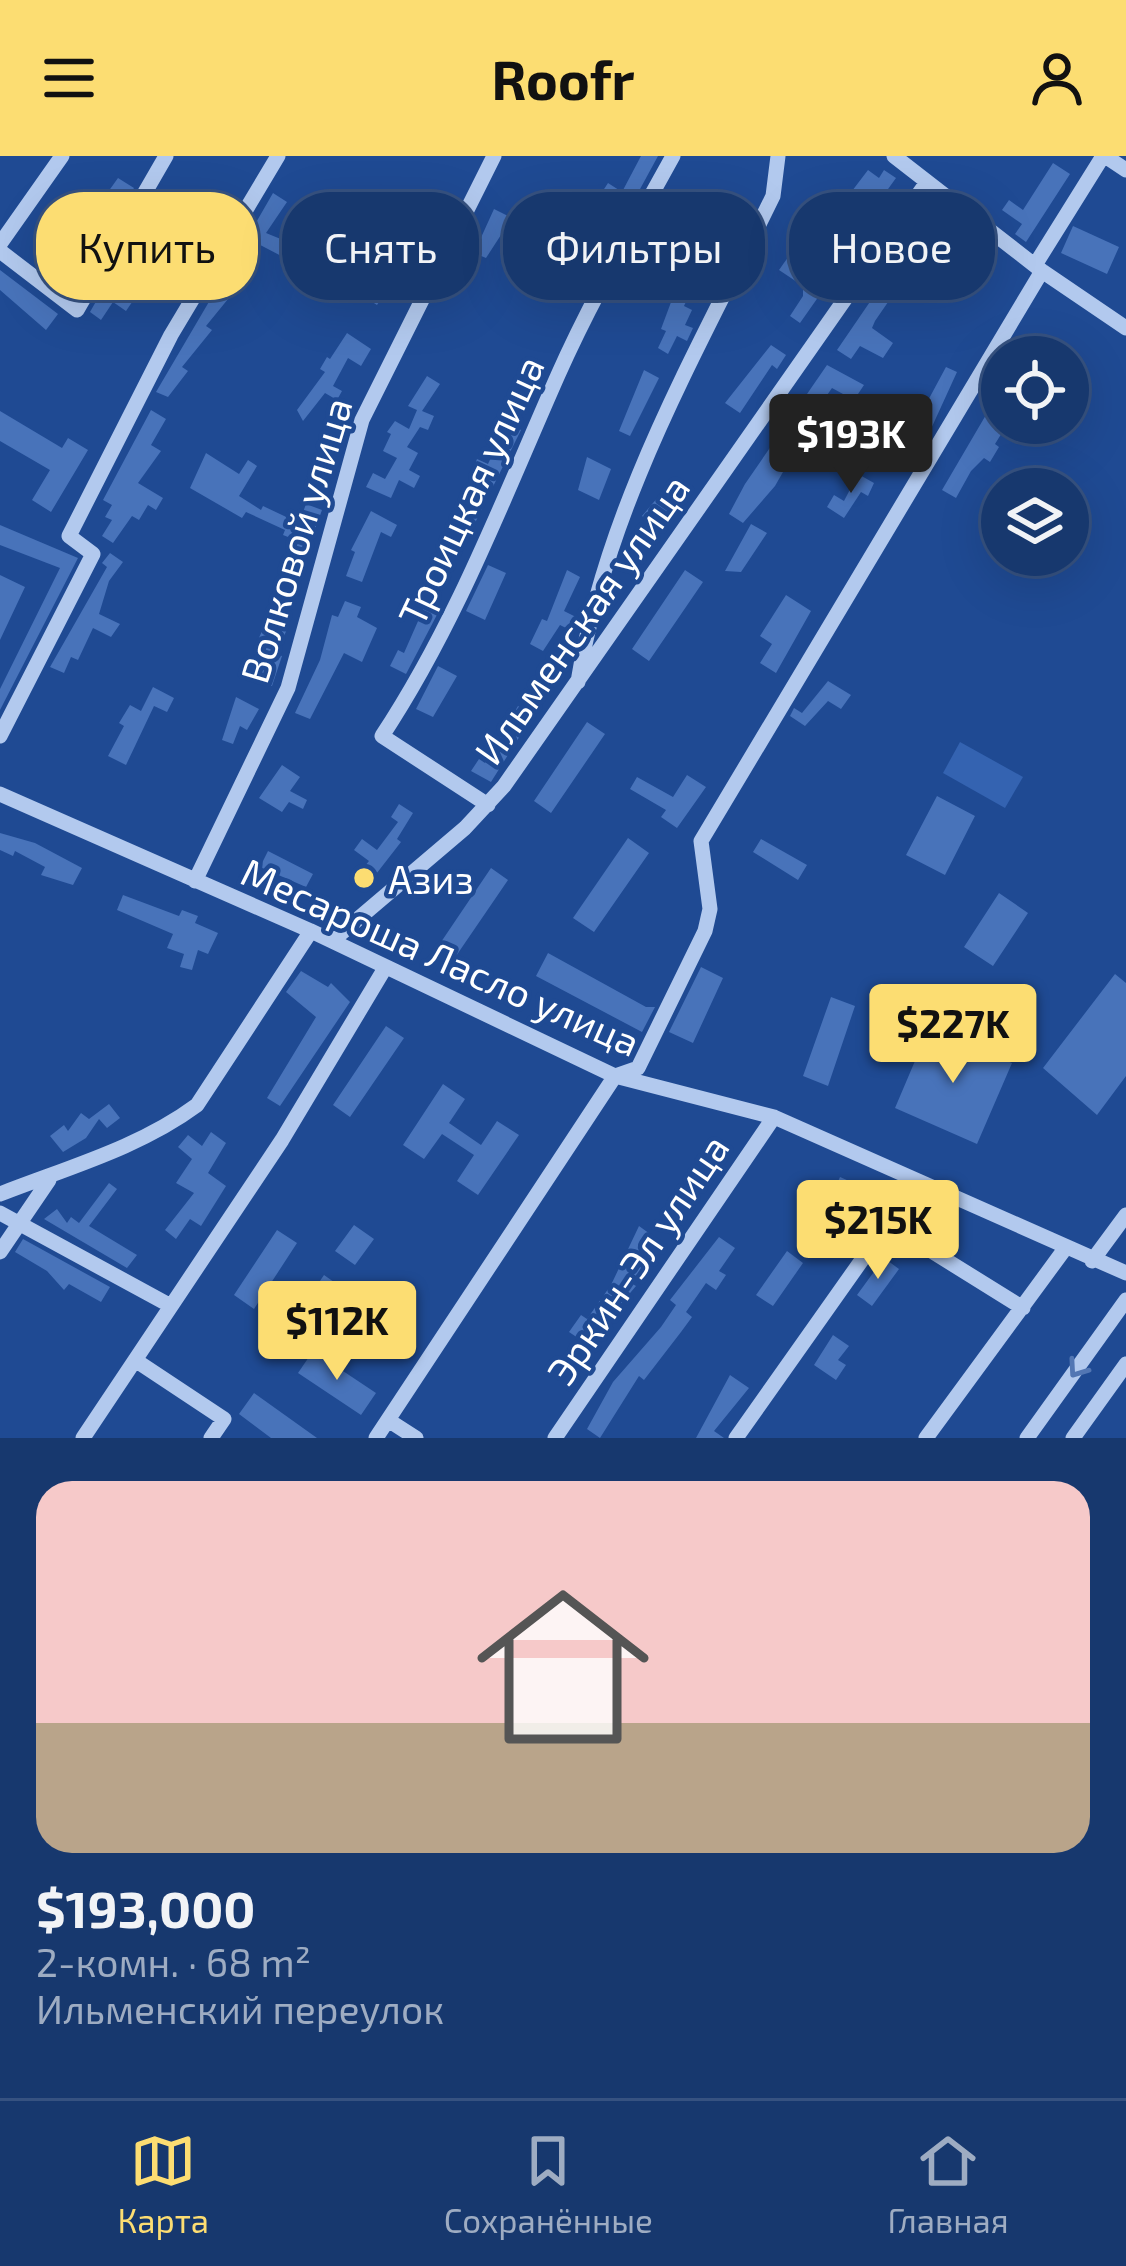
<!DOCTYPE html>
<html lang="ru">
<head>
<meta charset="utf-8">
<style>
  :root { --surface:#17386e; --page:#203f73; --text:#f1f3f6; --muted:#9eacc2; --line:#365281; --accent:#fcdd72 }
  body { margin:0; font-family:"Exo 2",sans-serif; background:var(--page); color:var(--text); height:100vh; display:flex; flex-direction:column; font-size:45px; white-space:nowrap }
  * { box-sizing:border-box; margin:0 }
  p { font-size:39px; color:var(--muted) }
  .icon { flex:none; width:66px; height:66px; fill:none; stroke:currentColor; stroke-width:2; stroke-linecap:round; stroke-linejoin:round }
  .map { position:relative; height:1282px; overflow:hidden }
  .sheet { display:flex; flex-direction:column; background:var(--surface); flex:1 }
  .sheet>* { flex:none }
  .banner { position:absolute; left:36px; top:36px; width:1056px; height:108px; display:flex; gap:24px }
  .controls { position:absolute; left:981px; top:180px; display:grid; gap:24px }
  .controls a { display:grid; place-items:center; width:108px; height:108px; border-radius:50%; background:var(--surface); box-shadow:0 12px 48px #0002,0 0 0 3px var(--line); font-size:60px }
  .price { position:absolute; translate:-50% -102px; padding:0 27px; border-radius:12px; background:var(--accent); color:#111; font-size:39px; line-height:78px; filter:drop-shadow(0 3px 6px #0008) }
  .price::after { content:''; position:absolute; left:50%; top:72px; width:36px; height:27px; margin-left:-18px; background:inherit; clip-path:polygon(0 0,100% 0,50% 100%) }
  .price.selected { background:#222; color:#fff }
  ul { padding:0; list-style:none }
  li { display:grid; align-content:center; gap:24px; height:636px; padding:0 36px }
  li span { display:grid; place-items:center; height:372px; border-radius:36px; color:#555 }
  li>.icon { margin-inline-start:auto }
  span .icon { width:216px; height:216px; fill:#fffc; stroke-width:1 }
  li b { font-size:51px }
  .chip { padding:0 42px; border-radius:48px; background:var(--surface); box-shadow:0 12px 48px #0002,0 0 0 3px var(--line); font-size:42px; line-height:108px }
  .chip.selected { background:var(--accent); color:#111 }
  header { display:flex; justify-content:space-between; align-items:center; height:156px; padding:0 36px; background:var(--accent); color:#111; font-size:54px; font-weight:700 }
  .tabs { display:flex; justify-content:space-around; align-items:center; height:168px; border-top:3px solid var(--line); background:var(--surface); font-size:33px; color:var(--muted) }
  .tabs a { display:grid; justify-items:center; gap:6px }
  .tabs .selected { color:var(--accent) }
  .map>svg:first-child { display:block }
  .green { fill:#3463b1 }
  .building { fill:#4873ba }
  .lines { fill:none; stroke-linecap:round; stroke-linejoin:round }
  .minor { stroke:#b2c9ee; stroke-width:15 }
  .oneway { stroke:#5276b3 }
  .poi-dot { fill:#fcdd72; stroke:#1f4a93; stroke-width:4.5 }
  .labels { text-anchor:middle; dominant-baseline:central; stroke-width:9; stroke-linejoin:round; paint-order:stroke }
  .street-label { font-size:39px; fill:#fff; stroke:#1f4a93 }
  .poi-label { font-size:39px; fill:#fff; stroke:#1f4a93; text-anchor:start }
</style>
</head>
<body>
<header><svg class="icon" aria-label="menu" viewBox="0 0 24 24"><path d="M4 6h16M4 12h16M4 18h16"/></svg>Roofr<svg class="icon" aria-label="person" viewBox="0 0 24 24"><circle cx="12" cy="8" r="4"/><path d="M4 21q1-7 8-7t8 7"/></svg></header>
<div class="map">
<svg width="1126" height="1282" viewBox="0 0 1126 1282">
  <rect width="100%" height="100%" fill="#1f4a93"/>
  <path class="green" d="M960 586 1023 621 1005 652 943 617Z"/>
  <path class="building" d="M641 0H658L608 92 597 86 609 65 589 56 608 27 622 36Z
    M1053 7 1070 18 1026 86 1015 78 1022 68 1002 54 1009 44 1023 54Z
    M868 14 879 22 884 14 896 22 883 40 877 35 855 68 836 56Z
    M118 22 134 32 74 125 60 116 78 78Z
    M273 37 287 46 266 77 293 88 287 103 247 82Z
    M494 53 512 62 486 102 474 97Z
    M148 54 163 63 137 107 160 122 151 136 143 130 126 155 113 146 101 164 90 156Z
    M930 58 959 79 945 99 928 88 875 165 872 172 893 187 883 202 860 190 851 203 837 194Z
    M1073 70 1119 91 1107 118 1061 97Z
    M791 97 805 104 797 115 829 136 824 144 819 140 800 167 790 160 803 140V130L779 114Z
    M686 106 701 113 684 150 692 154 685 169 693 172 687 185 677 180 668 198 658 192 666 175 661 173Z
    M230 110 246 121 206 170 212 174 182 211 188 215 168 241 156 236Z
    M389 111 413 126 404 141 388 132 377 149 337 123 344 112 376 133Z
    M0 114 58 158 46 174 0 134Z
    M347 177 371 193 361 210 348 202 333 230 342 235 337 244 325 237 303 265 297 254 325 216 320 213 327 201 330 203Z
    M771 189 786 199 777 213 772 209 740 257 725 247Z
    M827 209 864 229 854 244 832 232 786 298 791 302 775 330 743 367 729 358 745 328Z
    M946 211 957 216 925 286 911 276Z
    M644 214 659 222 630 280 619 275Z
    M427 220 440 228 422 255 434 260 428 274 420 271 407 291 418 297 409 314 420 320 414 332 399 324 391 342 366 331 373 317 385 323 397 302 383 295 391 278 387 276 395 265 409 273 417 254 408 250Z
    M990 252 1008 267 995 288 999 291 990 306 984 302 971 315 956 342 942 334Z
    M151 254 166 263 151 289 161 295 138 327 163 342 156 354 148 349 139 364 132 360 113 387 102 380 112 364 105 361 112 349 103 344Z
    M0 255 62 292 68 282 88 294 51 356 32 344 50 314 0 285Z
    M507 267 521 274 472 373 461 367 479 325 470 321 477 303 488 308Z
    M206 297 239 318 248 304 257 310 239 340 261 354 263 350 299 367 306 348 322 354 298 419 281 411 293 383 283 379 285 374 246 356 242 362 190 332Z
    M587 301 611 313 599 344 578 334Z
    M858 318 874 327 868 340 861 336 844 362 827 351 834 339 844 345Z
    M670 327 687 338 663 374 642 360Z
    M371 355 397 369 391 381 381 376 362 426 346 420 355 396 351 394Z
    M751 368 767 377 741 416 725 415Z
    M0 369 78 402 0 554V533L60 412 0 389Z
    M110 397 123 406 109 425 99 458 120 468 111 481 93 472 78 504 71 501 64 517 50 511 107 411 102 407Z
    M488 409 506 417 485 464 466 455Z
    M567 414 580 421 564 455 576 461 570 474 560 469 543 495 530 488 542 463 547 465Z
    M685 414 703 426 649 505 632 493Z
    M0 419 25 431 0 484Z
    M786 439 811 455 776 517 760 507 772 488 760 480Z
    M345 445 361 451 357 461 377 472 362 506 344 497 310 563 295 557 320 504 332 459 338 461Z
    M426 447 440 453 406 518 390 510 398 494 404 497Z
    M268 462 288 471 276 498 282 500 272 530 257 523 267 490 257 486Z
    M438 510 457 520 433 561 416 553Z
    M828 525 851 539 841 553 828 545 805 570 790 560 794 552 802 557Z
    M153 531 174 542 167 556 154 550 126 609 108 600 124 570 119 567 130 549 141 555Z
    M236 541 259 553 247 574 240 570 233 588 222 584Z
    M518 550 533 559 491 626 471 615 479 603 485 607Z
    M587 566 605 578 551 657 534 645Z
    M282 609 300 621 290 635 307 644 303 653 289 646 282 656 259 642Z
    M687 619 706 631 677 672 661 661 666 654 630 633 637 621 673 641Z
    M937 640 975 660 945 719 906 699Z
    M399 648 413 657 397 683 401 686 366 731 355 722 369 705 354 694 362 683 377 694 398 666 391 661Z
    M0 677 35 687 82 712 73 729 41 719 45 711 15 695 13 700 0 694Z
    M628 682 649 697 594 776 573 762Z
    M761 683 807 709 798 724 753 696Z
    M268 695 313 718 306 731 260 711Z
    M491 712 508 724 454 803 437 792Z
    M999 737 1028 757 993 810 964 791Z
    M123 739 179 760 182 754 198 760 195 767 218 777 208 798 198 794 192 814 180 811 184 798 167 792 173 778 117 754Z
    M548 797 646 851H655L642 876 536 820Z
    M701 811 723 822 693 887 669 876Z
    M301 815 328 831 331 827 350 846 280 950 267 942 316 861 286 836Z
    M1115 818 1126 827V920L1097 959 1043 912Z
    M831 841 855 850 828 930 803 920Z
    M386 870 404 882 350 961 333 949Z
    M929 872 1012 907 977 988 895 952Z
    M443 928 465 943 449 967 481 989 497 965 519 979 478 1039 457 1025 474 999 442 978 424 1003 403 989Z
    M109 948 120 962 107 972 99 963 86 982 63 996 50 980 64 969 68 975 81 957 89 963Z
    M211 976 226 987 208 1017 226 1030 201 1070 190 1063 176 1083 165 1074 194 1037 176 1027 192 1003 178 991 188 979 202 990Z
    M840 1021 883 1040 872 1065 829 1046Z
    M109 1027 117 1033 89 1070 137 1099 127 1112 44 1063 57 1053 67 1067 71 1061 79 1067Z
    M354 1069 374 1083 355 1109 335 1095Z
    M639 1070 657 1083 643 1104 646 1107 631 1127 636 1130 587 1188 569 1176 581 1159 587 1163 611 1129Z
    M277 1074 297 1087 254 1153 234 1139Z
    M719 1081 735 1092 719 1115 726 1119 716 1134 706 1127 686 1156 692 1161 681 1176 644 1224 639 1220 600 1282 587 1273 613 1226 661 1171 676 1149 670 1144Z
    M23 1083 110 1131 101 1146 69 1128 64 1134 47 1115 15 1096Z
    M787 1095 803 1107 773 1150 756 1139Z
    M884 1102 899 1113 872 1150 857 1139Z
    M324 1119 411 1180 397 1201 307 1144Z
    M833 1179 849 1190 838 1204 846 1209 836 1224 814 1209Z
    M313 1195 376 1237 361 1259 298 1217Z
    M730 1219 749 1232 714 1275 724 1282H696Z
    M254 1237 317 1282H271L239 1258Z"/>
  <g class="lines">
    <path class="minor" d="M894 0 1042 115 1126 172
      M1105 0 1126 14
      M0 88 62 0
      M0 95 77 154 166 0
      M1035 109 1103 0
      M578 526C606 351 696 198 773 40L778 0
      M0 580 93 398 69 380 171 179 278 0
      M0 638 311 775 615 920 774 961 1126 1117
      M488 649 382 580C456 468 504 341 558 219 591 144 634 71 673 0
      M195 725 288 532 362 264 494 0
      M332 785 465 672 504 630 927 26
      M0 1038C66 1012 139 992 197 949L311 775
      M0 1057 171 1150
      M888 1068 1023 1152
      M0 1096 49 1024
      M1092 1105 1126 1059
      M135 1204 224 1263 211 1282
      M388 1264 416 1282
      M83 1282 282 984 385 812
      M376 1282 615 920 638 912 705 775 710 753 701 685 1042 115
      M555 1282 774 961
      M736 1282 917 1026
      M926 1282 1064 1094
      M1027 1282 1126 1144
      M1073 1282 1126 1208"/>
  </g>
  <defs><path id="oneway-chevron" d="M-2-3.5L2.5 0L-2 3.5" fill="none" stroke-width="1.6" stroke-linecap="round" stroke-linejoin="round" transform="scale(3)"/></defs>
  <use class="oneway" href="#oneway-chevron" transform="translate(1077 1213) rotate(125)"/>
  <circle class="poi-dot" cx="364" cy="722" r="12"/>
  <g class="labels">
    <g class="street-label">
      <text transform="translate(470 334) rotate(-65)">Троицкая улица</text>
      <text transform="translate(295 384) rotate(-73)">Волковой улица</text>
      <text transform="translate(581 463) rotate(-55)">Ильменская улица</text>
      <text transform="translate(441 800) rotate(24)">Месароша Ласло улица</text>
      <text transform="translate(637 1103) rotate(-56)">Эркин-Эл улица</text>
    </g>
    <g class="poi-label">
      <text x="388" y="722">Азиз</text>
    </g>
  </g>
</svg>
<div class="controls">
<a><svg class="icon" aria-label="locate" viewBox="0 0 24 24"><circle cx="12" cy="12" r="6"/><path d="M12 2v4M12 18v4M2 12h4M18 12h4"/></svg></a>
<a><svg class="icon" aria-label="layers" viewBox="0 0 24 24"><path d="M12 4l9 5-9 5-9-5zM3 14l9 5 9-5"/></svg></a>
</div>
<b class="price selected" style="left:851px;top:340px">$193K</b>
<b class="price" style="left:953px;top:930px">$227K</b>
<b class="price" style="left:878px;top:1126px">$215K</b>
<b class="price" style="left:337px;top:1227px">$112K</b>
<div class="banner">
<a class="chip selected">Купить</a>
<a class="chip">Снять</a>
<a class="chip">Фильтры</a>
<a class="chip">Новое</a>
</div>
</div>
<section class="sheet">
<ul>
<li><span style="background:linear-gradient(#f6c9c9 65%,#b9a48a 0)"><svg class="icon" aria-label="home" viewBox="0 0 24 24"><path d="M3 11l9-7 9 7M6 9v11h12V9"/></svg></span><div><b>$193,000</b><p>2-комн. · 68 m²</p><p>Ильменский переулок</p></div></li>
</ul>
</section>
<nav class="tabs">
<a class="selected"><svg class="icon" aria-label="map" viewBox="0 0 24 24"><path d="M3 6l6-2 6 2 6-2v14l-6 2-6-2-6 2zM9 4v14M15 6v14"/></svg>Карта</a>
<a><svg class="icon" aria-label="saved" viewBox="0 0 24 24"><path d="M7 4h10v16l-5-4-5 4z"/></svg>Сохранённые</a>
<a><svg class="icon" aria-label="home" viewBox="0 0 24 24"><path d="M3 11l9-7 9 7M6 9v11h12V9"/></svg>Главная</a>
</nav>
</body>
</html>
